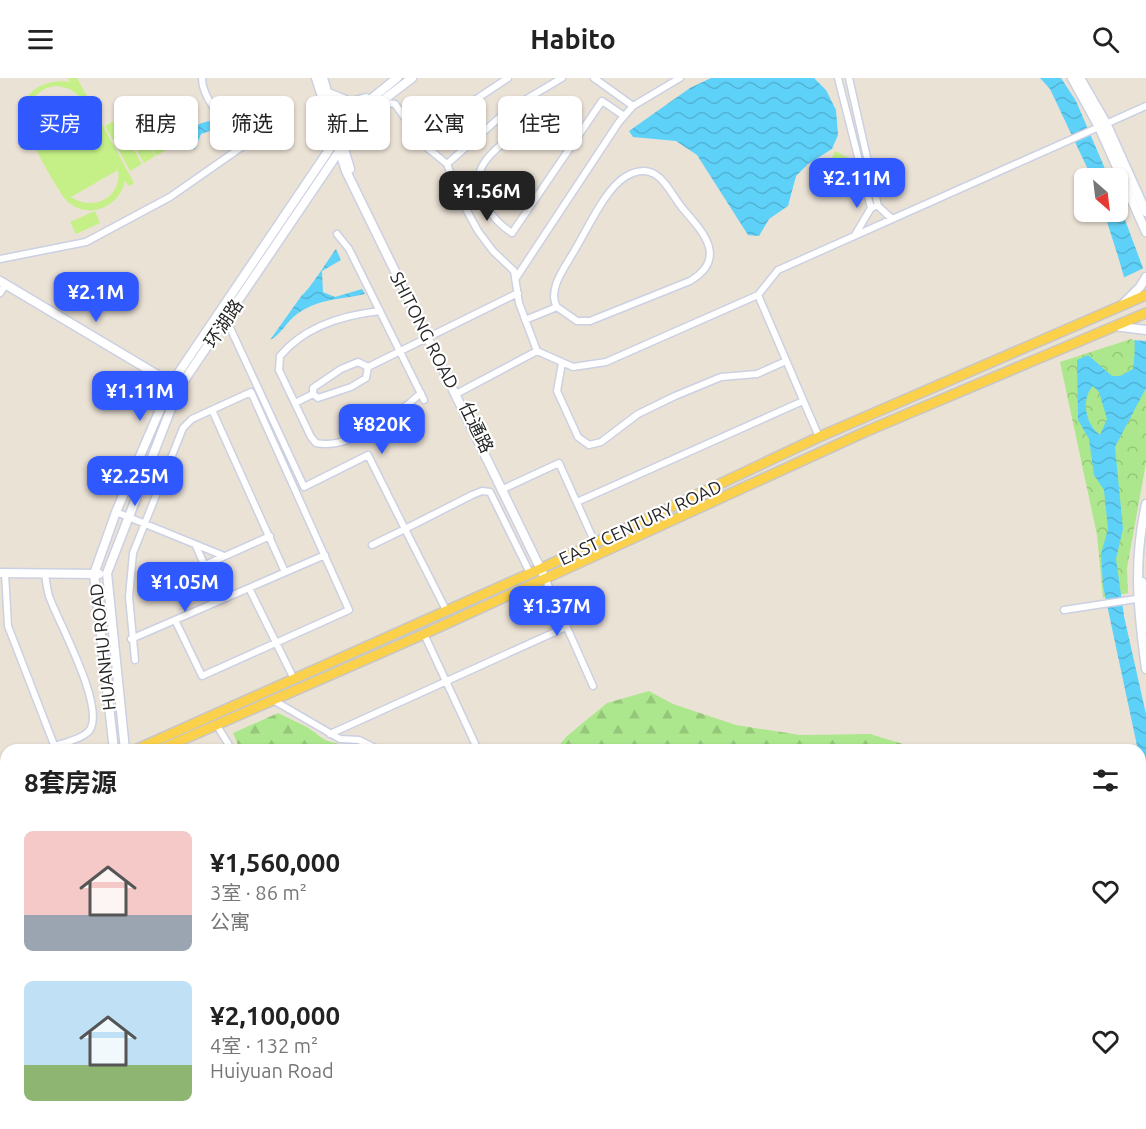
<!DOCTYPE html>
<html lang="zh">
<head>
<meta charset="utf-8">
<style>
  :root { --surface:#fff; --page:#f2f2f2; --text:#222; --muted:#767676; --accent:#2f58ff }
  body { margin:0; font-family:Ubuntu,"Noto Sans SC",sans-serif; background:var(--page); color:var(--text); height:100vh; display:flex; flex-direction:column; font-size:22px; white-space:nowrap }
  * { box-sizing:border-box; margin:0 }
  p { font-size:20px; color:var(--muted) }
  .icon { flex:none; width:33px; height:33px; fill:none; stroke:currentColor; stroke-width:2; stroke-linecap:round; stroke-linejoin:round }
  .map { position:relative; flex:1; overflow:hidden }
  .details { position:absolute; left:0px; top:666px; width:1146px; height:386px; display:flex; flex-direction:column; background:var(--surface); border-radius:18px 18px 0 0; box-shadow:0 2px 4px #0004 }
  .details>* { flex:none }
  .top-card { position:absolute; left:18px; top:18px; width:600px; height:54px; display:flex; gap:12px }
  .needle { width:39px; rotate:152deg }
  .controls { position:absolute; left:1074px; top:90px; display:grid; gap:12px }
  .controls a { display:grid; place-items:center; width:54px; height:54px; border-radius:9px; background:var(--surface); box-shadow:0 2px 4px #0004; font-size:30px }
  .price { position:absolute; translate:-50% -51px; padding:0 14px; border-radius:12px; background:var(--accent); color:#fff; font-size:20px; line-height:39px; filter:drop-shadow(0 2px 3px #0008) }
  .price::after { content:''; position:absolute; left:50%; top:36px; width:18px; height:14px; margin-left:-9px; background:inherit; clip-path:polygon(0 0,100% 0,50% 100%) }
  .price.on { background:#222; color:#fff }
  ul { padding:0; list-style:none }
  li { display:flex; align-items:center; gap:18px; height:150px; padding:0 24px }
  li span { display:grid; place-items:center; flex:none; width:168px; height:120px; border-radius:9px; color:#555 }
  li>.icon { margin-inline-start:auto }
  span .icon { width:72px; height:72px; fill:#fffc; stroke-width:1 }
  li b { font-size:26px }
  h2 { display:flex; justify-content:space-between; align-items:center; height:72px; padding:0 24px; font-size:26px }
  .pill { padding:0 21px; border-radius:9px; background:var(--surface); box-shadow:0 2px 4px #0004; font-size:21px; line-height:54px }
  .pill.on { background:var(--accent); color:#fff }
  header { display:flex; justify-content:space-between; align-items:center; height:78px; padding:0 24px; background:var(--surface); font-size:27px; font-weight:700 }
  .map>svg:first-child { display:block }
  .forest { fill:url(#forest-firs) }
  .park { fill:url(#park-crowns) }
  .pitch { fill:#c5f087; fill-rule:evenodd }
  .water { fill:url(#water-waves); fill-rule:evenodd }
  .pier { fill:#ebe2d6 }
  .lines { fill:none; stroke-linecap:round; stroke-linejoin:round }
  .street-casing { stroke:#cbd0e2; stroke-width:9 }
  .secondary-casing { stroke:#cbd0e2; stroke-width:11 }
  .primary-casing { stroke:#c7c7c7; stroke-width:12 }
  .street { stroke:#fff; stroke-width:6 }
  .secondary { stroke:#fff; stroke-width:8 }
  .primary { stroke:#fbd04b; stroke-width:9 }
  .labels { text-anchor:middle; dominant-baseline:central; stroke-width:4.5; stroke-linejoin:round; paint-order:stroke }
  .street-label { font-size:18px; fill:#262626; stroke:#fff }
</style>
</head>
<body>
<header><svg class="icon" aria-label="menu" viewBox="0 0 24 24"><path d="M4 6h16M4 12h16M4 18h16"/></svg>Habito<svg class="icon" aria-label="search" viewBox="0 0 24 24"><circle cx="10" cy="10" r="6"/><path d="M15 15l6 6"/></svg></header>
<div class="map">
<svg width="1146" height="1051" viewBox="0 0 1146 1051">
  <defs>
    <pattern id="forest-firs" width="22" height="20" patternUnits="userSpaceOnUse" patternTransform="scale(1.5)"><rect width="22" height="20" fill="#ade78d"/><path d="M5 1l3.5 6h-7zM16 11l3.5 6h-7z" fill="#95c67a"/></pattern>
    <pattern id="park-crowns" width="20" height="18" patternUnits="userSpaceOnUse" patternTransform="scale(1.5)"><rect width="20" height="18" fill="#ade78d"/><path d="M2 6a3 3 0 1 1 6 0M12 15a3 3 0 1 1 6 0" fill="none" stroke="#95c67a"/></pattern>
    <pattern id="water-waves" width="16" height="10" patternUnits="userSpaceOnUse" patternTransform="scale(1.5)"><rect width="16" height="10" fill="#5ed1f8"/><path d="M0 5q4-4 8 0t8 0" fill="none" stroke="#52b3d4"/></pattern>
  </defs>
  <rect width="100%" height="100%" fill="#ebe2d6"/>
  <path class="forest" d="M649 613 673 626 736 647 800 657 870 656 923 672H555L567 658 607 625Z
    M278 635 307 649 325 662 358 672H240L233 655Z
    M6 948V1046H165L163 1051H0V950Z
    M430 1046H911L920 1051H429Z"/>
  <path class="park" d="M1134 260H1146V385L1127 490 1128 515 1103 520 1097 457 1060 284Z"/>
  <path class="pitch" d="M68 0H77L134 105 129 108 125 103C122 115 115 125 102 130 91 135 77 132 68 124 59 116 23 50 22 39 20 13 47 0 70 4ZM58 8 70 11 79 18 29 43C26 24 39 8 58 8ZM118 92C122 120 93 134 71 119Z
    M144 27 156 48 144 54 132 33Z
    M130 34 142 55 130 62 119 40Z
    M117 41 129 62 117 69 105 48Z
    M156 50 168 71 156 78 144 56Z
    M143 57 155 78 144 85 132 64Z
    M130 65 142 86 130 93 118 71Z
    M835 73 859 85 851 99 828 88Z
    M95 133 100 145 76 156 70 144Z"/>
  <path class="water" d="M711 0H814L826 12 836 32 838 57 832 71 808 86 796 98 788 128 769 141 759 158 748 157 697 77 676 63 633 59 629 53 690 10Z
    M1040 0H1061L1076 23 1109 100H1092L1050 11Z
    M209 43 213 47 210 53 201 56 195 71 189 70 185 63 199 46Z
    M1118 123 1143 190 1146 220V310L1115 369 1123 451 1116 481 1124 538 1146 636V710L1103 508 1101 476 1108 451 1104 412 1094 397 1089 361 1078 342 1077 282 1088 277 1112 298H1120L1133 291C1141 239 1119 183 1104 134H1118ZM1093 308 1099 314 1107 341 1100 357C1086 347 1080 322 1093 308Z
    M336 171 341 182 322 193 323 214 335 219 362 211 365 216C339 222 320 220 297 236 287 243 280 258 270 262L302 217C308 214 329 180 336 171Z"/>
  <path class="pier" d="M1146 189V263L1132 262 1123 200Z"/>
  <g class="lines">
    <g class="street-casing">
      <path id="street" d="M594 0 633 28
        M838 0 871 130
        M849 0 878 128 892 141
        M361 29 387 25 395 26 424 67 447 86 460 120 478 153 493 173 514 193 519 225 537 273
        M419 59 508 0
        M575 62C563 55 550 45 536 45 525 46 512 56 504 64 494 73 482 83 479 97 473 118 496 145 512 155L602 23 624 38
        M447 86 508 32 562 0
        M337 156 349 171 424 322
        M855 157 871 130 874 129
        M0 181 86 164 170 119 246 66C231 48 202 25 202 0
        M516 200 619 44 633 28 680 0
        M0 215 6 206
        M758 217 819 359
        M380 233C343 237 305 248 280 278L279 292 311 359 316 365C351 372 397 337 421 315
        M226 241 304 409 368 377 405 451 472 417 482 413 490 414 530 495
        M525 242 557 229 577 243H590L690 203C727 181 705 156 684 132 668 114 659 79 625 99 605 111 586 154 573 175 565 189 547 212 557 229
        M562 285 557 313 578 359 589 367 601 364 638 336 675 318 721 299 757 296 786 283
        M368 289 518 215
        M313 316V310L341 291 358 284 368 289
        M456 316 537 273 573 289 606 284 758 217 778 192 1146 28
        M295 325 313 316 318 320 351 309 366 300 368 289
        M212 332 285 494
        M503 411 559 385 595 465
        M577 424 803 323
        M116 434 224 478
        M372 467 405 451 446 532
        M196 468 220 522
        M205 487 270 458
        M5 495 8 548 56 672
        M45 496C46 503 47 511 49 518 58 544 107 631 89 653 82 661 64 665 55 668
        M545 500 593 608
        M249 510 294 601
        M1064 532 1136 521
        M175 542 325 477
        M424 556 478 672
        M131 561 175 542 202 598 349 532 251 314 192 341 183 350 133 475 129 519 135 582
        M273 622 340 661 359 662 379 672
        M216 646 232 672
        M330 656 566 549
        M0 702 6 716
        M0 819 6 830
        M1140 864 1146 862
        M1140 1029 1146 1033
        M340 1046 355 1048 377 1046
        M399 1046 401 1051
        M936 1046 944 1051
        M180 1051 182 1046
        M232 1051 233 1046
        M1033 1051 1043 1046"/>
    </g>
    <g class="secondary-casing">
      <path id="secondary" d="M316 0 346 93 545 500
        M323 0 350 91
        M1072 0 1099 49 1146 154
        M1080 0 1106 45 1146 134
        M328 15 351 24 366 20
        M0 203 176 308
        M1123 226 1140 209 1146 199
        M1114 248 1146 252
        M1146 426C1133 485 1138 531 1146 591
        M0 495 99 496
        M1142 504 1146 551
        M114 672 94 496 116 434 171 306 335 63 361 29 397 0
        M125 672 107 495 179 310 338 75 378 26 412 0"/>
    </g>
    <g class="primary-casing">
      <path id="primary" d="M135 672 540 491 819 359 1146 217
        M159 672 424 556 867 353 1146 235
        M0 731 6 729
        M0 744 6 742"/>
    </g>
    <use href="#street" class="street"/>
    <use href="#secondary" class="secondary"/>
    <use href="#primary" class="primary"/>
  </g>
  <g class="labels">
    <g class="street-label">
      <text transform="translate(223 245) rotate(-56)">环湖路</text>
      <text transform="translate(425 252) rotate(63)">SHITONG ROAD</text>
      <text transform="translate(477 349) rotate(64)">仕通路</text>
      <text transform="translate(640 444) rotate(-25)">EAST CENTURY ROAD</text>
      <text transform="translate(102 569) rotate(-96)">HUANHU ROAD</text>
    </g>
  </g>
</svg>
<div class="controls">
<a><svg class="needle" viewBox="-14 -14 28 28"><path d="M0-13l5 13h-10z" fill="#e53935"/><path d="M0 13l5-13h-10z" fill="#767676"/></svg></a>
</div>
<b class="price" style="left:857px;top:131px">¥2.11M</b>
<b class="price on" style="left:487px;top:144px">¥1.56M</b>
<b class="price" style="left:96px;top:245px">¥2.1M</b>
<b class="price" style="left:140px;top:344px">¥1.11M</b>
<b class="price" style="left:382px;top:377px">¥820K</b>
<b class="price" style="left:135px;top:429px">¥2.25M</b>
<b class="price" style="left:185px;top:535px">¥1.05M</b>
<b class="price" style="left:557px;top:559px">¥1.37M</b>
<div class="top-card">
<a class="pill on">买房</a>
<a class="pill">租房</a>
<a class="pill">筛选</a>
<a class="pill">新上</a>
<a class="pill">公寓</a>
<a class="pill">住宅</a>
</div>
<section class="details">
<h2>8套房源<svg class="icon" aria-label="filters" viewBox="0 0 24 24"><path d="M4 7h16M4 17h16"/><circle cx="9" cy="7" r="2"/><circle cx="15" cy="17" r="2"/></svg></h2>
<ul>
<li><span style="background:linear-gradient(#f6c9c9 70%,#9aa5b1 0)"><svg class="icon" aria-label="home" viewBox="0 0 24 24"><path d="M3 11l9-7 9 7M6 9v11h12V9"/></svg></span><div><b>¥1,560,000</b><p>3室 · 86 m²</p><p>公寓</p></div><svg class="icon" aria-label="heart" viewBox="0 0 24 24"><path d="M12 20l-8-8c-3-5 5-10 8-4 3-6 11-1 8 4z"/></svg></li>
<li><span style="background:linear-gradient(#bfe0f5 70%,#8fb573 0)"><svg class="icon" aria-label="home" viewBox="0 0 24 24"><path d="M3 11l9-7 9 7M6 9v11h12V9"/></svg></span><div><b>¥2,100,000</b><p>4室 · 132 m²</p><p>Huiyuan Road</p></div><svg class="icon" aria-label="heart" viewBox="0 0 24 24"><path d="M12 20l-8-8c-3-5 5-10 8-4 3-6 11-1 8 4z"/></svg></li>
</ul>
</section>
</div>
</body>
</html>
